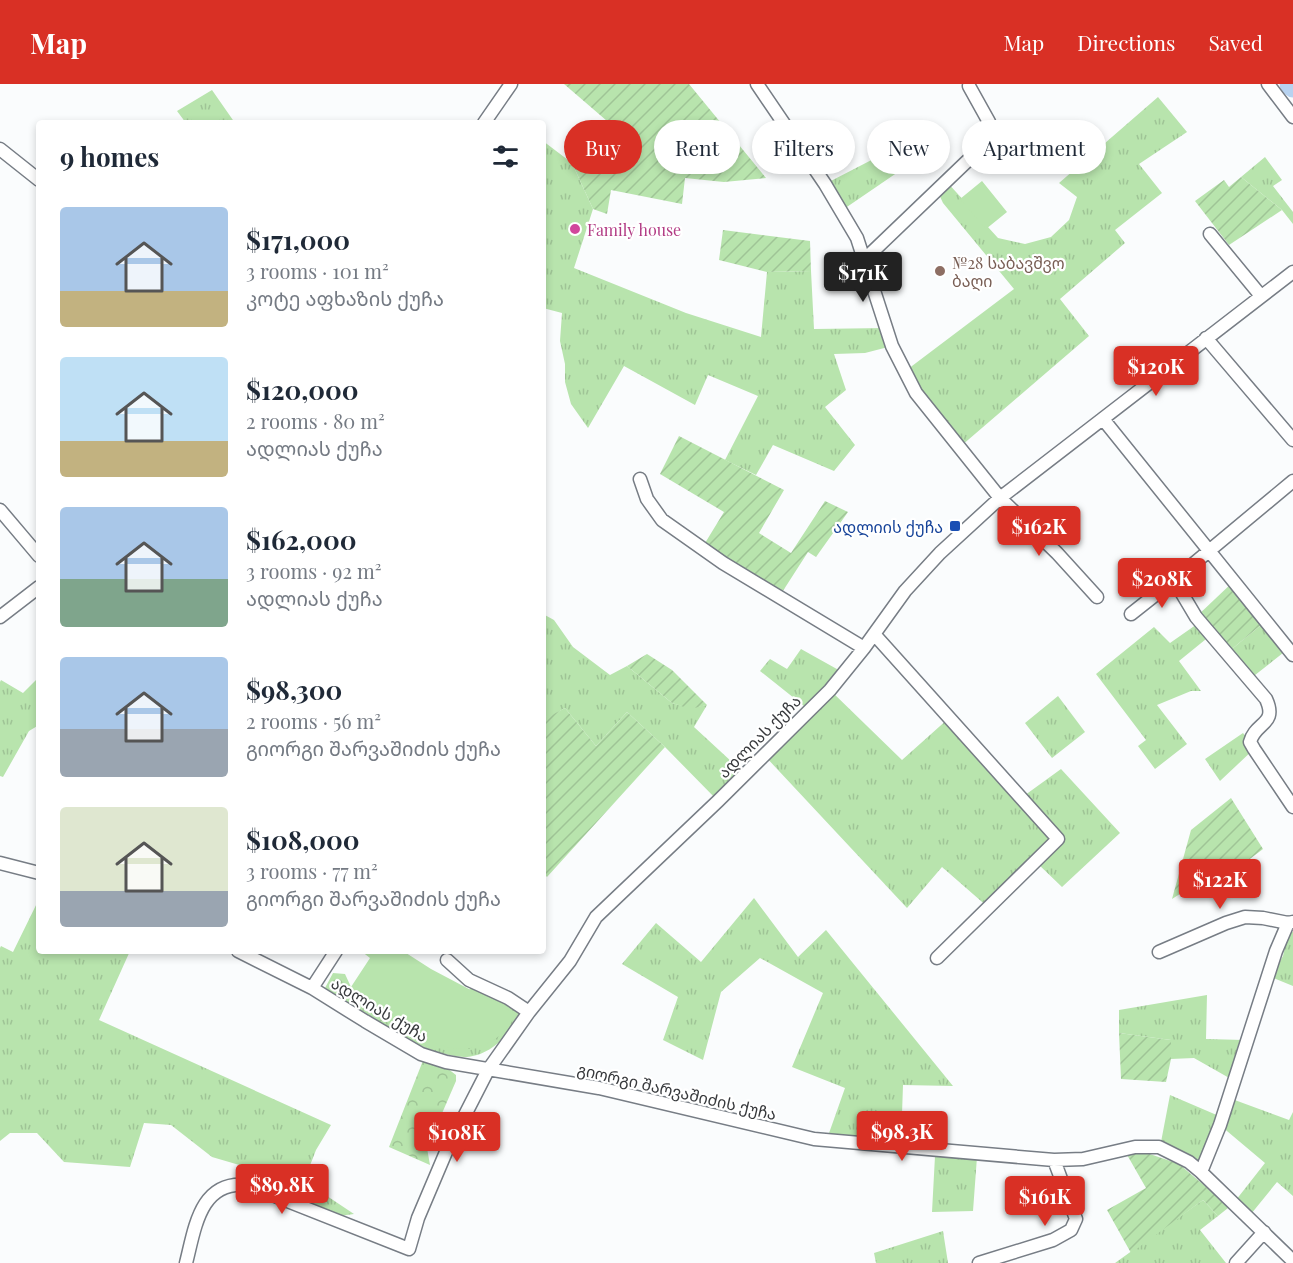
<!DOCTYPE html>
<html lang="en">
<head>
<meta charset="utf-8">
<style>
  :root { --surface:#fff; --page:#f2f2f3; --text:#1f2937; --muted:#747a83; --accent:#d93025 }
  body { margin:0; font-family:"Playfair Display","Noto Sans Georgian",serif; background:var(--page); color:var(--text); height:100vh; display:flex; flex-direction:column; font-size:22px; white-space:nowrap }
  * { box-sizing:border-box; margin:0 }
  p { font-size:20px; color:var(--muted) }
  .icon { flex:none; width:33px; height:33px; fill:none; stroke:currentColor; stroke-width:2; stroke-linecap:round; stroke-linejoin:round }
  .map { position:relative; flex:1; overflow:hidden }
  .sheet { position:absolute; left:36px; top:36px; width:510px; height:834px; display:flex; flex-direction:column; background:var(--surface); border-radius:6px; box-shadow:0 3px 9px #0003 }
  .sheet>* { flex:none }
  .guide { position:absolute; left:564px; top:36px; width:570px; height:54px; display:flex; gap:12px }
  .price { position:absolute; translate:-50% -51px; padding:0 14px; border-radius:6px; background:var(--accent); color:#fff; font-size:20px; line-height:39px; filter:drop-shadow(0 2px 3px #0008) }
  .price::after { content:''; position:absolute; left:50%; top:36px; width:18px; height:14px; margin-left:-9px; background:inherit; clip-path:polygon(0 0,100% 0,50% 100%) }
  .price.on { background:#222; color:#fff }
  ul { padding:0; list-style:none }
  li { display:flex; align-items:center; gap:18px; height:150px; padding:0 24px }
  li span { display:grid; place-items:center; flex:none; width:168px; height:120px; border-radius:6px; color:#555 }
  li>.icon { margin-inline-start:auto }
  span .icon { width:72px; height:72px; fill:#fffc; stroke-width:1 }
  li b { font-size:26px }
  h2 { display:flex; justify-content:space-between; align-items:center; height:72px; padding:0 24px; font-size:26px }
  .tag { padding:0 21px; border-radius:27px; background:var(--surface); box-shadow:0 3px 9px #0003; font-size:21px; line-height:54px }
  .tag.on { background:var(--accent); color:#fff }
  header { display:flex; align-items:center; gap:36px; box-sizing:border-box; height:84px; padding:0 30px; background:var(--accent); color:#fff }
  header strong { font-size:28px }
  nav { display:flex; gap:33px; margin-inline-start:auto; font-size:21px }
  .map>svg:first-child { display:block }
  .grass { fill:url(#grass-tufts) }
  .forest { fill:url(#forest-crowns) }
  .park { fill:#b8e4ad }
  .garden { fill:url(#garden-furrows) }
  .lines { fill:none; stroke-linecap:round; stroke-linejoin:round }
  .river { stroke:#b7d2f0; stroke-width:21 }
  .minor-casing { stroke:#777d85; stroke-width:15 }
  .minor { stroke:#fff; stroke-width:12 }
  .hotel-dot { fill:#d1479c; stroke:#fff; stroke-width:2 }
  .education-dot { fill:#8d6e63; stroke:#fff; stroke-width:2 }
  .transit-dot { fill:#1a4fb4; stroke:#fff; stroke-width:2 }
  .labels { text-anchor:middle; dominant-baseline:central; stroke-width:4.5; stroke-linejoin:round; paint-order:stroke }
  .hotel-label { font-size:16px; fill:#b23c85; stroke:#fff; text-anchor:start }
  .education-label { font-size:16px; fill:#785e54; stroke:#fff; text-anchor:start }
  .transit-label { font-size:16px; fill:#164399; stroke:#fff; text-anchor:end }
  .street-label { font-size:16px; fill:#37393c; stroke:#fff }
</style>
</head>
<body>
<header>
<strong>Map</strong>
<nav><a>Map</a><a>Directions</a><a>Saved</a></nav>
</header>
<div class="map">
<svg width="1293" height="1179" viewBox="0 0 1293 1179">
  <defs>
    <pattern id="grass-tufts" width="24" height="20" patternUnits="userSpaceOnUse" patternTransform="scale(1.5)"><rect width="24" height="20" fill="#b8e4ad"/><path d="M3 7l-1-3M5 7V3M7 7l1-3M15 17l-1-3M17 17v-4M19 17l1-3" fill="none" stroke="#9fc496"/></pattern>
    <pattern id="forest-crowns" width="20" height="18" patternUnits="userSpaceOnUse" patternTransform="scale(1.5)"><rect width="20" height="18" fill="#b8e4ad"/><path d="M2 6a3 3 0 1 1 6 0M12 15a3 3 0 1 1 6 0" fill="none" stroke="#9fc496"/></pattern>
    <pattern id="garden-furrows" width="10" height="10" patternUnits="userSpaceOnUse" patternTransform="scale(1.5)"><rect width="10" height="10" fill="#b8e4ad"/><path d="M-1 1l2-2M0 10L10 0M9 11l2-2" fill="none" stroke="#9fc496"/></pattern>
  </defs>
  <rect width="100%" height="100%" fill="#fafcfd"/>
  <path class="grass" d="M212 6 235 39H186L177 27Z
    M1158 13 1187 48 1139 80 1162 109 1115 146 1125 159 1060 215 1089 252 961 362 927 317 908 285 1014 205 943 119 937 106 946 97 998 154 1025 160 1051 153 1069 136 1077 113 1059 99Z
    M543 57 572 79 593 125 574 184 686 229 761 253 767 188 811 187 814 245 886 244 892 262 865 269 834 270 846 306 825 323 855 361 834 387 773 361 756 391 725 376 758 312 708 291 695 321 624 282 588 344 571 320 565 298V280L560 257 562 229 543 224Z
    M887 68 901 86 841 127 825 100Z
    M1265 73 1282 96 1273 102 1293 128V140L1282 126 1241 93Z
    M543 530 554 536 573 563 610 591 627 582 672 619 690 624 707 621 694 643 745 690 718 717 665 663 627 628 596 662 565 624 548 634 543 630Z
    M1266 537 1288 565 1250 595 1227 569Z
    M1200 538 1211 551 1179 577 1201 607H1191L1157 621 1187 660 1155 685 1138 662 1146 656 1096 590 1154 543 1170 559Z
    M801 565 844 589 830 606 902 676 949 634 1021 714 1061 685 1120 749 1062 803 1036 778 989 824 942 783 907 824 764 671 809 626 760 587 770 575 787 585Z
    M39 593V641L29 647 3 693 0 692V598L1 596 23 609Z
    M1058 612 1085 648 1052 674 1025 639Z
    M1243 649 1250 658 1254 665 1220 697 1205 675Z
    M754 814 798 873 826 846 953 1002 903 1001 901 1059 828 1052 845 1004 792 983 823 909 760 874 721 908 703 976 663 956 678 913 622 880 656 839 701 878Z
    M39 815V867H130L99 936 331 1041 316 1066 309 1084 315 1104 354 1130 339 1132 249 1097 253 1085 212 1073 171 1041 144 1039 130 1083 64 1078 37 1049H10L0 1057V864L1 862 13 868Z
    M1289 846 1293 848V902L1271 893 1283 872Z
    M1207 911 1206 955 1244 956 1231 995 1194 974 1171 975V956L1119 949V926Z
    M521 928C512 950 489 973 464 973 444 972 424 963 405 956Z
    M1170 1011 1219 1032 1203 1078 1197 1080 1161 1058Z
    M1232 1015 1289 1036 1293 1028V1112L1277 1098 1251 1130 1236 1116 1265 1079 1221 1042Z
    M935 1072 977 1073 973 1127 932 1128Z
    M1203 1116 1218 1132 1200 1146 1226 1179H1115Z
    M943 1147 948 1179H876L874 1169Z"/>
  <path class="forest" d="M333 889 345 890 351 903 466 911 473 900 521 928 499 946 469 965 405 956 375 935 325 904Z
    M424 974 439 978 456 991V997L427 1064 430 1081 389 1063Z"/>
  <path class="park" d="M982 97 1007 128 986 145 960 115Z
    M361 867H403L431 885 516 930C511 940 504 949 495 955 459 978 422 955 390 936L393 930 351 903 370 874Z"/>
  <path class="garden" d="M564 0H689L766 94 724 98 685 94 682 120 611 106 607 130 593 125 572 79 607 37Z
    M1241 93 1282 126 1229 161 1195 117 1224 96 1229 103Z
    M723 146 810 157 811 187 767 188 719 176Z
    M679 352 784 406 759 449 791 469 825 417 848 428 816 473 808 468 779 513 702 464 724 428 660 390Z
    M1234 497 1266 537 1227 569 1196 533Z
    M647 570 672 586 707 621 690 625 672 619 627 582Z
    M565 624 596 662 627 628 665 663 547 793 543 789V630L548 633Z
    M1231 714 1263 765 1230 790 1227 780 1172 815 1191 746Z
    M1119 949 1171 956V975L1166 998 1121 995Z
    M1144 1068 1179 1080 1205 1102 1228 1124 1218 1132 1203 1116 1131 1169 1107 1126 1146 1104 1126 1069Z"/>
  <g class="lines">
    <path class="river" d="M1290 0 1293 3"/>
    <g class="minor-casing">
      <path id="minor" d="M757 0 825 100 857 154 892 262 916 309 1000 414 1057 469 1097 513
        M1268 0 1293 33
        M484 39 511 0
        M0 65 39 96
        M1210 150 1261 212
        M865 175 985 60 989 49V38L969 2
        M1206 254 1293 356
        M1103 335 1293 571
        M640 395 647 415 662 436 723 479 864 564
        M1293 397 1174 496 1196 533 1266 615C1278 641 1255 638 1250 658L1254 665 1293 723
        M0 426 39 472
        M1131 530 1174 496
        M0 533 39 503
        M874 550 1058 755 937 874
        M0 779 39 789
        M238 867 312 904 365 937 421 970 446 978 599 1004 814 1055 1054 1076 1083 1075 1135 1063H1159L1189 1078 1201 1088 1293 1177
        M1159 868 1226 839 1245 833 1263 834 1288 839
        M447 876 469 896 508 914 529 928
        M312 904 336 867
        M1201 1088 1220 1041 1276 867 1288 839 1293 838
        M186 1179C195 1144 200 1096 247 1101L409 1165 418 1134 446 1068 488 986 529 928 570 877 596 833 718 717 830 606 864 564 905 507 940 469 1000 414 1293 188
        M979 1179 1053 1156 1071 1146 1076 1135 1054 1076
        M1236 1179 1264 1148"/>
    </g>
    <use href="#minor" class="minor"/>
  </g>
  <circle class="hotel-dot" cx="575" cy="145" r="6"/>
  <circle class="education-dot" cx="940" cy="187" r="6"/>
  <rect class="transit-dot" x="949" y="436" width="12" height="12" rx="3"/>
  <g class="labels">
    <g class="hotel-label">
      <text x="587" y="145">Family house</text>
    </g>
    <g class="education-label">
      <text x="952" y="178">№28 საბავშვო<tspan x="952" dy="18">ბაღი</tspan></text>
    </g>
    <g class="transit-label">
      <text x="943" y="442">ადლიის ქუჩა</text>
    </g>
    <g class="street-label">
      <text transform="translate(759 652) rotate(-45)">ადლიას ქუჩა</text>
      <text transform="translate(380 925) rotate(31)">ადლიას ქუჩა</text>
      <text transform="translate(677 1007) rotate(13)">გიორგი შარვაშიძის ქუჩა</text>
    </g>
  </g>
</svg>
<b class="price on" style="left:863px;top:219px">$171K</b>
<b class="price" style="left:1156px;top:313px">$120K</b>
<b class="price" style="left:1039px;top:473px">$162K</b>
<b class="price" style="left:1162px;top:525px">$208K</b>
<b class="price" style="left:1220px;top:826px">$122K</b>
<b class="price" style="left:902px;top:1078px">$98.3K</b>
<b class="price" style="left:457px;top:1079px">$108K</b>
<b class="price" style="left:282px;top:1131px">$89.8K</b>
<b class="price" style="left:1045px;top:1143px">$161K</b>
<div class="guide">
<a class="tag on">Buy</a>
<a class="tag">Rent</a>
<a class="tag">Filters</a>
<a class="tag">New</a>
<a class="tag">Apartment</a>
</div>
<section class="sheet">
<h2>9 homes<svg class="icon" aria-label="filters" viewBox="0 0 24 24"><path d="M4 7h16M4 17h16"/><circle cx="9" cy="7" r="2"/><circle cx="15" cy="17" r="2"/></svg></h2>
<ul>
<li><span style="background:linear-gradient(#a9c7e8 70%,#c2b280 0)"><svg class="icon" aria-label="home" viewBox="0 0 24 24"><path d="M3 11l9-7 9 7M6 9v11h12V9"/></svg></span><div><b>$171,000</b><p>3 rooms · 101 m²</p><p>კოტე აფხაზის ქუჩა</p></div></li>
<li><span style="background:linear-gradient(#bfe0f5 70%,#c2b280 0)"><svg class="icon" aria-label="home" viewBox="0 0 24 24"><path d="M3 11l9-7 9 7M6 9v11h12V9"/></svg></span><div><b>$120,000</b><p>2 rooms · 80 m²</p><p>ადლიას ქუჩა</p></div></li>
<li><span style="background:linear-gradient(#a9c7e8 60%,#7fa58c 0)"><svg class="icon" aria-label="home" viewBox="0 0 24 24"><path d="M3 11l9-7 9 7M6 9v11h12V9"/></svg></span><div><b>$162,000</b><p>3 rooms · 92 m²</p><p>ადლიას ქუჩა</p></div></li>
<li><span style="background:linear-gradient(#a9c7e8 60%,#9aa5b1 0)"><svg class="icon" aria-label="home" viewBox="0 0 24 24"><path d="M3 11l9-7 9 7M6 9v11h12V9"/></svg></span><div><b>$98,300</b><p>2 rooms · 56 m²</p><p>გიორგი შარვაშიძის ქუჩა</p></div></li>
<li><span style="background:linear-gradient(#dfe7d0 70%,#9aa5b1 0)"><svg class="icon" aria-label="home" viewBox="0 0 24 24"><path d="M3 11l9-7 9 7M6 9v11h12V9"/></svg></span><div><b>$108,000</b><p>3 rooms · 77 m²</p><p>გიორგი შარვაშიძის ქუჩა</p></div></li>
</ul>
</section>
</div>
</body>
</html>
